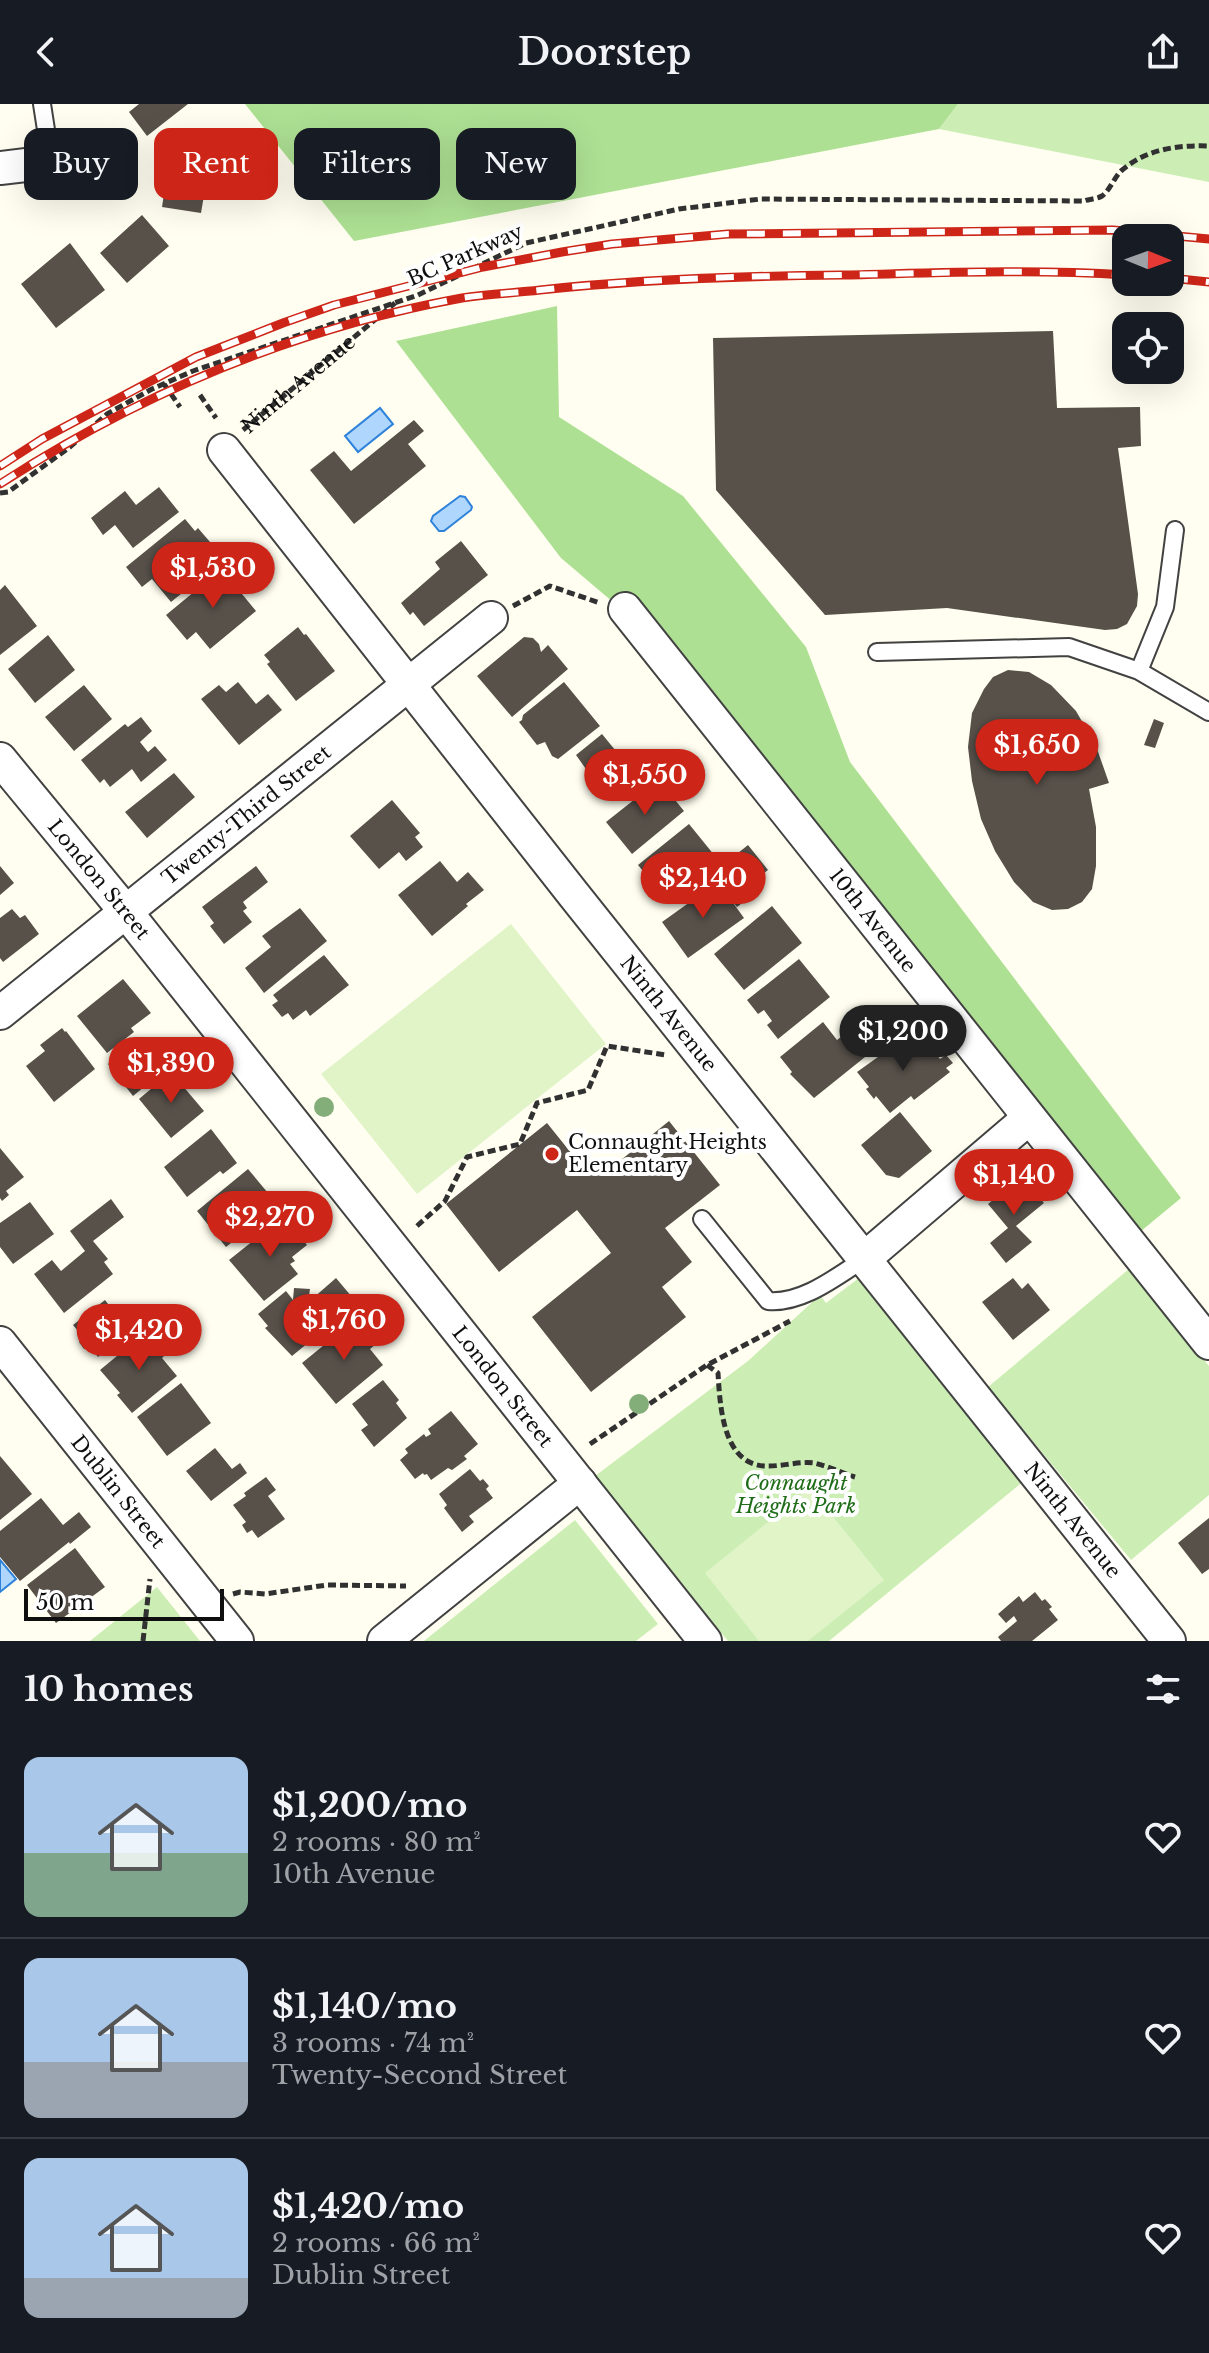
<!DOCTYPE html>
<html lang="en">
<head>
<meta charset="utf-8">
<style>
  :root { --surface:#171b24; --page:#20242c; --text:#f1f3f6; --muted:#9ea1a6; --line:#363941; --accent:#cd2518 }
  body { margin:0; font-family:"Libre Baskerville",serif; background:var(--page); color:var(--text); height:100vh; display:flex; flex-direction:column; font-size:30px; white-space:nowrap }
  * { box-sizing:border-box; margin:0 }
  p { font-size:26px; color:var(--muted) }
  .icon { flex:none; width:44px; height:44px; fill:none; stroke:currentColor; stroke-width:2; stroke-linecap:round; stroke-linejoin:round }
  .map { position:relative; height:1537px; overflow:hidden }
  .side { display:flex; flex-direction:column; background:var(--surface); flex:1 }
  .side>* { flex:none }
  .top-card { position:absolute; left:24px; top:24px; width:800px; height:72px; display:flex; gap:16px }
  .needle { width:52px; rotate:91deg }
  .buttons { position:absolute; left:1112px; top:120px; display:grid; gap:16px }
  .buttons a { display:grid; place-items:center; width:72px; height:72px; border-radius:16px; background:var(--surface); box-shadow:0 8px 32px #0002; font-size:40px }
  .scale { position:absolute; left:24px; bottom:20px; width:200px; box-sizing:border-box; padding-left:8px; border:4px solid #0f0f0f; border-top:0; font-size:22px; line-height:28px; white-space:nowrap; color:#0f0f0f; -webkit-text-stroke:6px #fff; paint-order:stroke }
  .price { position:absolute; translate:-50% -68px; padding:0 18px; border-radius:28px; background:var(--accent); color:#fff; font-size:26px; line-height:52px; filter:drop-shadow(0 2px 4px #0008) }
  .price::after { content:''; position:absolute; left:50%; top:48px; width:24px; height:18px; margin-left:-12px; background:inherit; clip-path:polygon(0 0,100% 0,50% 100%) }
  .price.active { background:#222; color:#fff }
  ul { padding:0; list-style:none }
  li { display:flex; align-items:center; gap:24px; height:200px; padding:0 24px }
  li+li { border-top:2px solid var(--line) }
  li span { display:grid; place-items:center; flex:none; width:224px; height:160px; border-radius:16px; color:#555 }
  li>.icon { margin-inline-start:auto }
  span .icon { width:96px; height:96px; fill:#fffc; stroke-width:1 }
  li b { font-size:34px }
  h2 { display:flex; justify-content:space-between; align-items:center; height:96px; padding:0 24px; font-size:34px }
  .tag { padding:0 28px; border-radius:16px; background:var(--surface); box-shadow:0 8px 32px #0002; font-size:28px; line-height:72px }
  .tag.active { background:var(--accent); color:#fff }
  header { display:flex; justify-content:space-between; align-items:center; height:104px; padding:0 24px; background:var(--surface); font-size:36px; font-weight:600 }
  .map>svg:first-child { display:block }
  .green { fill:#cceeb5 }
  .forest { fill:#ade093 }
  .pitch { fill:#e0f4c8 }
  .water { fill:#afd6fc; stroke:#2f82da; stroke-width:2 }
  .building { fill:#58514a }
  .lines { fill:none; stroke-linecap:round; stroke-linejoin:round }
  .lane-casing { stroke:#424242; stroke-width:20 }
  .street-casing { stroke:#424242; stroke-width:36 }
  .path { stroke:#313131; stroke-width:5; stroke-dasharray:8 4; stroke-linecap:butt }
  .lane { stroke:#fff; stroke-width:16 }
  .street { stroke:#fff; stroke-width:32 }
  .rail-casing { stroke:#cd2518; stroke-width:9 }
  .rail { stroke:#fff; stroke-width:6; stroke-dasharray:18; stroke-linecap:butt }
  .tree { fill:#84ae79 }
  .poi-dot { fill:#cd2518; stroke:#fff; stroke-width:3 }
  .labels { text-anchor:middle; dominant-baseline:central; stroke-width:8; stroke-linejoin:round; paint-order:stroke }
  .street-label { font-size:20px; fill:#0f0f0f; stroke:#fff }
  .poi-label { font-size:20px; fill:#0f0f0f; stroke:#fff; text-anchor:start }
  .park-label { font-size:20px; font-style:italic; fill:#1f6d18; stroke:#fff }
</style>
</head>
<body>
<header><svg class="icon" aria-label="back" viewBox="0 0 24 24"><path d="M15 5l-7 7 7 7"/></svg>Doorstep<svg class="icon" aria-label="share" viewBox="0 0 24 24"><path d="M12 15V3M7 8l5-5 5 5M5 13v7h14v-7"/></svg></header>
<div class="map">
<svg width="1209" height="1537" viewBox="0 0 1209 1537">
  <rect width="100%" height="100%" fill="#fffef0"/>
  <path class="green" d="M958 0H1209V78L939 25Z
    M1129 1165 1209 1262V1391L1131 1456 988 1283Z
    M859 1174 1025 1376 829 1537H728L595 1372 748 1257 820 1191 826 1199Z
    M575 1416 658 1520 636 1537H424Z
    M157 1483 200 1537H90Z"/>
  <path class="forest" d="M245 0H958L939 25 354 137Z
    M557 202 559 313 683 392 806 543 850 658 1181 1094 1129 1137 666 543 561 454 396 237Z"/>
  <path class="pitch" d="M511 820 606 940 417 1090 321 970Z
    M810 1384 884 1476 808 1537H759L705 1469Z"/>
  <path class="water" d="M380 304 393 320 358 348 345 332Z
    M460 392 465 393 472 403 471 406 444 427H439L431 417 433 412Z
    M0 1456 16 1475 0 1488Z"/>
  <path class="building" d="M139 0H188L147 32 129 8Z
    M171 44 211 50 201 109 162 103Z
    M142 111 169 142 127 179 100 149Z
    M70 139 105 186 56 224 21 180Z
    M1053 227 1057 304 1140 303 1141 342 1118 344 1138 490 1137 502 1127 520 1117 525 1105 526 947 504 825 511 716 386 713 234Z
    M414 316 424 327 408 340 426 362 354 420 310 366 334 347 351 367Z
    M159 383 179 408 133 444 115 421 103 431 91 414 125 387 136 401Z
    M185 415 195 427 198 424 210 438 204 443 218 460 171 498 152 475 142 483 126 463Z
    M461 437 488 471 424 522 413 508 410 511 401 499 440 465 435 458Z
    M223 464 232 475 236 472 247 486 242 490 256 507 210 545 196 528 187 536 166 511Z
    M5 481 37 522 0 551V486Z
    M298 523 304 531 306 530 335 567 296 597 267 560 270 558 264 551Z
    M48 531 75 566 35 599 8 565Z
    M524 533 533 534 539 540 541 548 548 541 568 565 512 613 477 572Z
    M1008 566 1029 568 1051 581 1076 607 1096 642 1109 679 1089 685 1096 723V762L1092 785 1082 798 1068 805 1052 806 1033 798 1014 778 995 747 981 715 972 677 968 643 972 609 984 585 993 573Z
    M238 578 256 600 268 590 282 606 239 641 201 595 219 581 226 588Z
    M564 578 600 622 558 655 552 652 545 638 537 641 519 618 522 616 523 611Z
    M84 581 112 615 74 647 45 613Z
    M141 613 152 627 140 638 148 648 155 642 167 656 141 678 132 665 110 683 104 675 100 679 81 656 125 620 128 623Z
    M1154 615 1164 619 1155 644 1144 641Z
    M602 630 629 663 598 688 590 678 593 675 576 651Z
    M174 669 195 693 147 734 125 708Z
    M659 676 684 707 632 750 606 718Z
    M392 696 420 729 415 733 423 743 406 757 399 748 379 765 350 732Z
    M689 720 719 757 669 799 638 761Z
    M748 741 768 766 751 779 753 782 746 788 750 793 737 803 732 797 737 793 726 778 731 773 722 762Z
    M440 757 457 778 468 768 484 786 466 800 468 802 432 832 398 791Z
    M0 762 14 779 0 791Z
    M256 762 268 778 243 798 247 804 243 807 252 818 224 840 210 822 214 819 202 803Z
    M718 778 744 814 688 854 662 818Z
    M772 802 802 839 744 886 714 850Z
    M300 804 327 837 264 889 245 864 271 843 262 832Z
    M12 805 20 814 25 811 39 830 3 858 0 854V814Z
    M324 851 349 881 310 912 306 906 293 916 288 909 282 913 272 901 278 897 273 891Z
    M799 855 830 893 778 935 767 921 772 917 764 906 758 910 747 896Z
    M123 875 151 909 131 924 134 928 107 949 77 912Z
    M823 918 837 936 851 925 870 949 814 994 790 970 792 968 780 953Z
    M62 924 65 928 66 927 95 965 54 998 26 962 45 947 40 941Z
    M910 930 929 953 935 948 940 955 946 951 953 959 946 964 950 968 914 996 911 992 890 1009 876 992 874 995 866 985 869 983 857 968Z
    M131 941 156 973 133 992 108 960Z
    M171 968 204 1007 171 1034 139 995Z
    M900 1008 932 1047 899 1074 886 1071 861 1041Z
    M669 1017 720 1081 665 1124 692 1158 662 1183 686 1213 591 1288 532 1213 611 1149 577 1106 499 1168 446 1100 547 1019 584 1065 595 1057 605 1069Z
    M211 1025 237 1059 223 1070 220 1067 187 1093 164 1063Z
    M0 1044 24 1073 6 1087 9 1091 2 1097 0 1094Z
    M248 1065 278 1101 226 1143 197 1107Z
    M1022 1072 1031 1083 1034 1081 1039 1087 1036 1089 1044 1099 1016 1122 1032 1138 1006 1159 990 1139 1008 1124 988 1100Z
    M111 1095 124 1113 93 1137 108 1155 104 1158 113 1170 64 1209 34 1170 52 1156 61 1167 85 1147 70 1127Z
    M30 1098 54 1130 13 1160 0 1143V1119Z
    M284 1112 307 1141 292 1153 295 1157 290 1160 298 1170 264 1197 229 1156Z
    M336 1174 357 1199 292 1252 265 1224 268 1222 258 1210 286 1187 293 1196 294 1184 310 1185 309 1192 312 1195Z
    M1013 1174 1022 1185 1028 1179 1050 1206 1013 1236 982 1198Z
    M105 1196 111 1204 108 1207 126 1231 98 1253 89 1241 84 1245 79 1238 84 1234 73 1221Z
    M356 1215 376 1240 370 1245 383 1261 336 1300 302 1259Z
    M146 1228 165 1251 162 1254 177 1272 132 1309 117 1291 120 1289 100 1266Z
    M383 1276 399 1296 396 1299 407 1314 374 1343 361 1326 368 1321 352 1300Z
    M181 1279 211 1319 167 1352 137 1313Z
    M451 1307 478 1340 464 1352 467 1355 452 1366 448 1364 431 1376 427 1370 424 1371 423 1369 415 1375 400 1356 408 1349 405 1345 424 1330 426 1333 431 1330 428 1325Z
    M215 1344 232 1365 240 1359 247 1369 211 1397 186 1367Z
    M0 1352 32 1390 0 1416Z
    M470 1365 480 1377 483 1375 489 1382 486 1385 493 1394 469 1412 474 1418 462 1428 444 1404 447 1401 439 1390Z
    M266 1373 276 1386 268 1392 285 1415 258 1434 252 1426 247 1429 242 1421 246 1418 233 1401 246 1392 244 1389Z
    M41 1394 63 1421 79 1408 91 1423 70 1440 69 1438 20 1477 0 1453V1427Z
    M1209 1414V1465L1202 1470 1178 1439Z
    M75 1444 105 1483 56 1519 27 1481Z
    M1035 1488 1042 1497 1045 1495 1052 1503 1049 1505 1058 1516 1032 1537H1001L998 1533 1017 1517 1014 1512 1006 1519 998 1510 1019 1492 1023 1498Z"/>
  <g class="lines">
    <g class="lane-casing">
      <path id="lane" d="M42 0 51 58
        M877 548 1069 543 1139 567 1209 608
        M1139 567 1165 503 1175 426
        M702 1115 768 1197C802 1200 836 1173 864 1155"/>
    </g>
    <g class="street-casing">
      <g id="street">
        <path d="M0 64 51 58"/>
        <path id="s2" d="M224 346 574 791 1169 1537"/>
        <path id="s3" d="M625 505 1209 1239"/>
        <path id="s4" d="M0 655 126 808 705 1537"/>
        <path id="s5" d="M0 909 491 514"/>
        <path d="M864 1155 1029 1014"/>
        <path id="s6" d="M0 1239 237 1537"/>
        <path d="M384 1537 580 1379"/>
      </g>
    </g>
    <g class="path">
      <path d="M164 280 180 303"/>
      <path d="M200 291 216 314"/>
      <path id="s1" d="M243 326 395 199"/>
      <path d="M0 389 8 388 70 343 107 310 152 285 193 267 418 191 526 139 679 105 761 95 1084 97C1089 95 1097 95 1102 92 1110 86 1114 74 1121 67 1146 45 1177 41 1209 42"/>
      <path d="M513 502 550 482 600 499"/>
      <path d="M417 1122 445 1097 467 1053 520 1040 537 999 588 986 607 942 666 951"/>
      <path d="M707 1261 718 1269C720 1300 722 1359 764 1362 780 1363 798 1357 814 1359 828 1362 842 1369 855 1373"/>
      <path d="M590 1340 707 1261 790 1217"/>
      <path d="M233 1490 240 1488 265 1490 327 1481 406 1482"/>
      <path d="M143 1537 150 1475"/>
    </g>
    <use href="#lane" class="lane"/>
    <use href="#street" class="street"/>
    <g class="rail-casing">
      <path id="rail" d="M1170 174 1209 178
        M0 362 42 335 196 253 283 219 334 201 483 163 562 148 612 140 728 130 1113 126 1209 135
        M0 380C141 289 296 224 462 194 488 190 514 189 540 186 641 175 741 172 842 171 936 169 1032 165 1126 171"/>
    </g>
    <use href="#rail" class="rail"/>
  </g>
  <g class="tree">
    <circle cx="324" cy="1003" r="10"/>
    <circle cx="639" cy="1300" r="10"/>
  </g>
  <circle class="poi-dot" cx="552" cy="1050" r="8"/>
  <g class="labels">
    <g class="street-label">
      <text transform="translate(465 151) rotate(-24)">BC Parkway</text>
      <text stroke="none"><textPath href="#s1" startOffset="72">Ninth Avenue</textPath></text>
      <text stroke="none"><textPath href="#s5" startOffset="316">Twenty-Third Street</textPath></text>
      <text stroke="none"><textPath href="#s4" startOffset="156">London Street</textPath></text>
      <text stroke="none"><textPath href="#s3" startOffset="398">10th Avenue</textPath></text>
      <text stroke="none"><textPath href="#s2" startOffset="718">Ninth Avenue</textPath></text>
      <text stroke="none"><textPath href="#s4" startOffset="804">London Street</textPath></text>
      <text stroke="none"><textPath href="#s6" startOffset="190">Dublin Street</textPath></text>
      <text stroke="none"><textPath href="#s2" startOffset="1366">Ninth Avenue</textPath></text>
    </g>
    <g class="poi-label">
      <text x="568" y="1038">Connaught Heights<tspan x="568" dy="23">Elementary</tspan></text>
    </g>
    <g class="park-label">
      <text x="796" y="1379">Connaught<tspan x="796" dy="23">Heights Park</tspan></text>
    </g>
  </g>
</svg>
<div class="buttons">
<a><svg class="needle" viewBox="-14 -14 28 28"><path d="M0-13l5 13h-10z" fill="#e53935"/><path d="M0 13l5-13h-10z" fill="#9ea1a6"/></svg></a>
<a><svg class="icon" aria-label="locate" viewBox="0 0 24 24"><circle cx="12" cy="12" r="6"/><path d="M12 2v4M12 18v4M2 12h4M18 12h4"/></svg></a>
</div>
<div class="scale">50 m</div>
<b class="price" style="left:213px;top:506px">$1,530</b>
<b class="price" style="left:1037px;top:683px">$1,650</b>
<b class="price" style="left:645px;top:713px">$1,550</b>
<b class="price" style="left:703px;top:816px">$2,140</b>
<b class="price active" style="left:903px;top:969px">$1,200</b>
<b class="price" style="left:171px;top:1001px">$1,390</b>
<b class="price" style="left:1014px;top:1113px">$1,140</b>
<b class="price" style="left:270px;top:1155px">$2,270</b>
<b class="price" style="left:344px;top:1258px">$1,760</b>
<b class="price" style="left:139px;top:1268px">$1,420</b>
<div class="top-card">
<a class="tag">Buy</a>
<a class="tag active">Rent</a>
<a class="tag">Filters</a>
<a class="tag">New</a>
</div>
</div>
<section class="side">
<h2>10 homes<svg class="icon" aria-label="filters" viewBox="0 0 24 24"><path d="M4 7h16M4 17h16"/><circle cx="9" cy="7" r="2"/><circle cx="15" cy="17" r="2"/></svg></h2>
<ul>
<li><span style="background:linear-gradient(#a9c7e8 60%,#7fa58c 0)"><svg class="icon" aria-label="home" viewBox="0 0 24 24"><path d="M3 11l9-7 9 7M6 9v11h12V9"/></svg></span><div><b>$1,200/mo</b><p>2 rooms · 80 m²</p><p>10th Avenue</p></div><svg class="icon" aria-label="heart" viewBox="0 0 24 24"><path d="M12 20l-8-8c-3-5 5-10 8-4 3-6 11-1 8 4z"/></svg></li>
<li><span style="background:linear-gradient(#a9c7e8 65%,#9aa5b1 0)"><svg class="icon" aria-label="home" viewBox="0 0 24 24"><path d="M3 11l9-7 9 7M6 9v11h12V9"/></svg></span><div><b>$1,140/mo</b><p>3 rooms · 74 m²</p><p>Twenty-Second Street</p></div><svg class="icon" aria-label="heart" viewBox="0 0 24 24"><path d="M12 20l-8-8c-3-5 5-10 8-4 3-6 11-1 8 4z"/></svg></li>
<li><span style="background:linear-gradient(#a9c7e8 75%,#9aa5b1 0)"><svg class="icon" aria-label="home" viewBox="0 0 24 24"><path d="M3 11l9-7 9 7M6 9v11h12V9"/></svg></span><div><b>$1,420/mo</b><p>2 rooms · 66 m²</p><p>Dublin Street</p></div><svg class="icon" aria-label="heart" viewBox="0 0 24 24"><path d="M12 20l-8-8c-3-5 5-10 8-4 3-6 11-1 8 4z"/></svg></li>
</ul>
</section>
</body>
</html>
